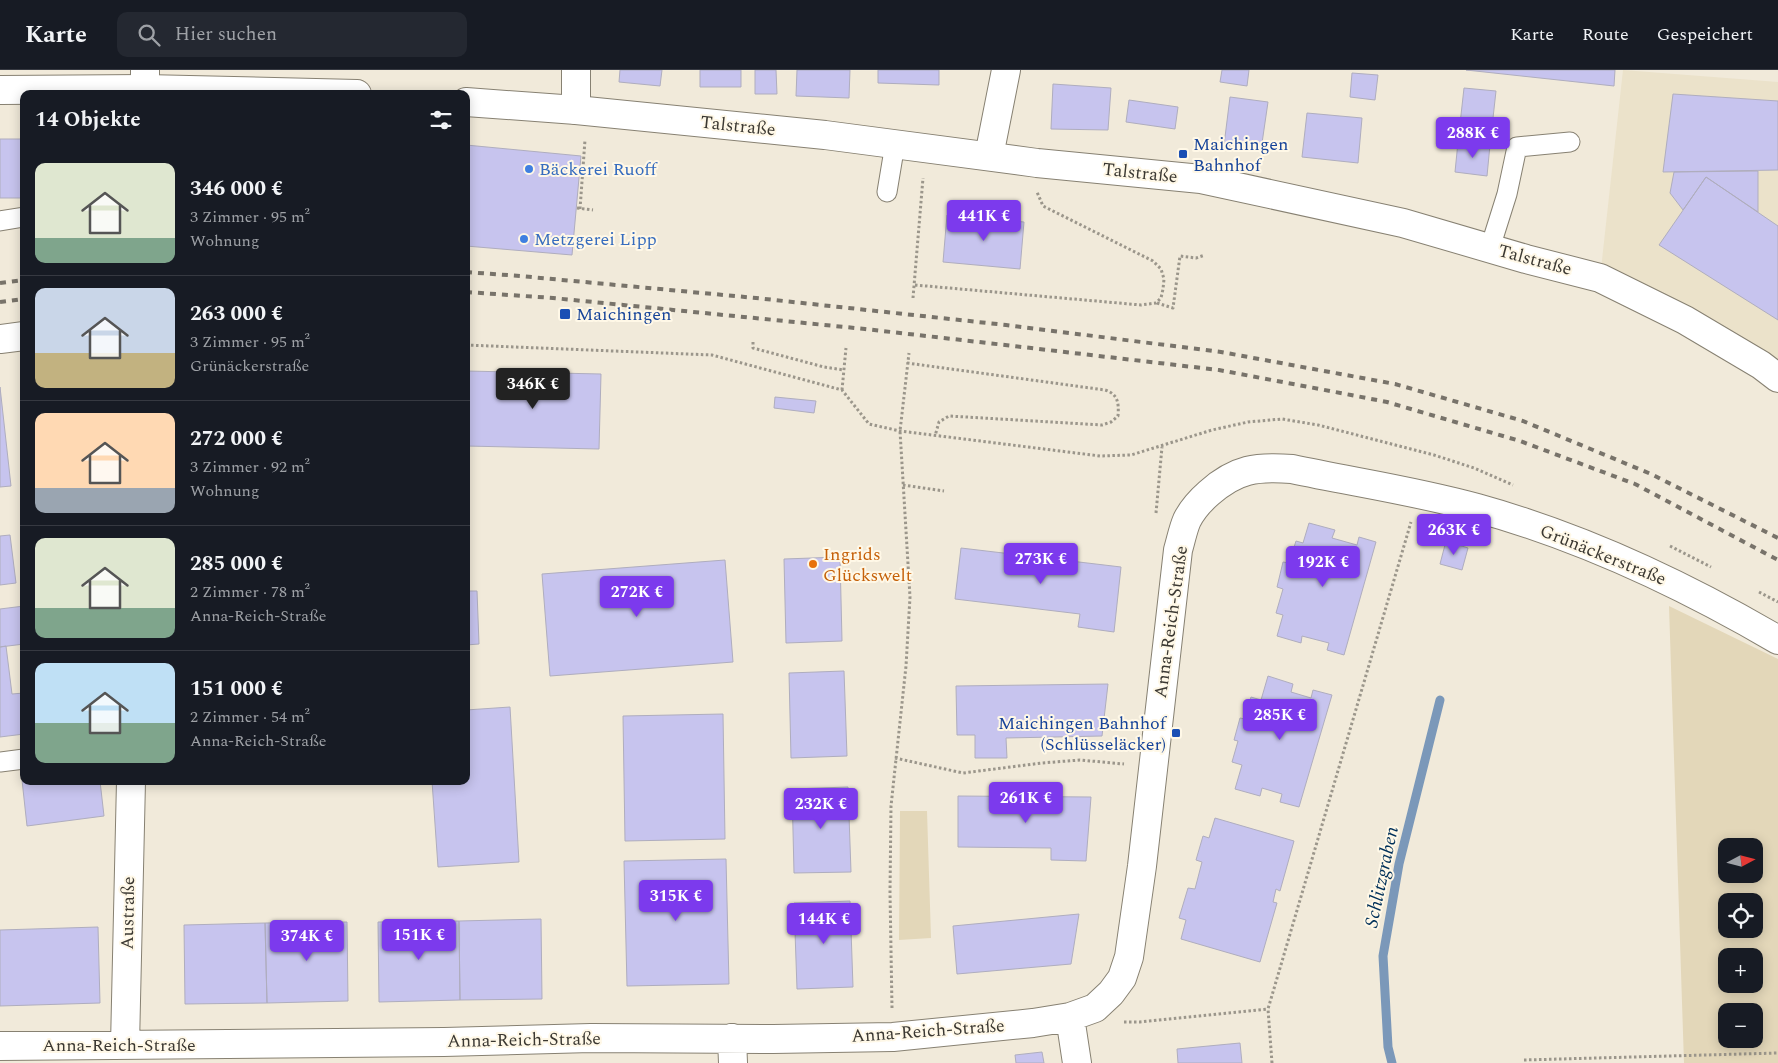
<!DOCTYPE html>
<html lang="de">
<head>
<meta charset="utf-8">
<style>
  :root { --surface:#171b24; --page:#242831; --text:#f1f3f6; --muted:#9ea1a6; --line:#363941; --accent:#7c3aed }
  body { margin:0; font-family:Spectral,serif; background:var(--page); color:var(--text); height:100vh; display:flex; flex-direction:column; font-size:19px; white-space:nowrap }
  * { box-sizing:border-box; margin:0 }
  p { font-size:16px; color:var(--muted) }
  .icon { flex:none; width:28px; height:28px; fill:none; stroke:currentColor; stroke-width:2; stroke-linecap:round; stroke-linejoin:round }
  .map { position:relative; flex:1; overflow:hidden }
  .drawer { position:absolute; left:20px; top:20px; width:450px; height:695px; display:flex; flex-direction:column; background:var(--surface); border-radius:10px; box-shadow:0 2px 12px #0003 }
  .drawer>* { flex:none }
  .needle { width:32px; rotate:83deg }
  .fabs { position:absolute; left:1718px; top:768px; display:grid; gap:10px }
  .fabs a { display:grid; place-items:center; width:45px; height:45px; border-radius:10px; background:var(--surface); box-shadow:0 2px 12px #0003; font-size:25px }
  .price { position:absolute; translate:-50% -42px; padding:0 11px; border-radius:5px; background:var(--accent); color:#fff; font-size:16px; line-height:32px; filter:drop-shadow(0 1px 2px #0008) }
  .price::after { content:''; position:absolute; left:50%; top:30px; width:15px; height:11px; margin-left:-8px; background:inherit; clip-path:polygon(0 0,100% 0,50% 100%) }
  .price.selected { background:#222; color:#fff }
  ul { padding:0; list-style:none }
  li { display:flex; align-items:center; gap:15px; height:125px; padding:0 15px }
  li+li { border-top:1px solid var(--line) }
  li span { display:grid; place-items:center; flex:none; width:140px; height:100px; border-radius:10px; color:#555 }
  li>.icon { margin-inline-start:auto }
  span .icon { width:60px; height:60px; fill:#fffc; stroke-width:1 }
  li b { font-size:21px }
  h2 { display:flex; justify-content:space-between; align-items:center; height:60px; padding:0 15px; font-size:21px }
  header { display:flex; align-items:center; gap:30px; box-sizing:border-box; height:70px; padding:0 25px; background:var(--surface); border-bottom:1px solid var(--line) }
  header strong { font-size:24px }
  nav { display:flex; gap:28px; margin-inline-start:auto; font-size:18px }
  .search { width:350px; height:45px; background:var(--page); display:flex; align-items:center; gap:12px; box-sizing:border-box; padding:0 18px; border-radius:10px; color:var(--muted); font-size:19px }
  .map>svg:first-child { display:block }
  .built { fill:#ebe2ca }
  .green { fill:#e3d7b9; fill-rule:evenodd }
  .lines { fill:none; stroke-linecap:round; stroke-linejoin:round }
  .stream { stroke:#7b98b9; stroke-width:9 }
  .building { fill:#c7c4ee; stroke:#afadbe }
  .lane-casing { stroke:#878172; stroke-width:21 }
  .street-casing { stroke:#878172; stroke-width:30 }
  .secondary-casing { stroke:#878172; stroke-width:30 }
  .path { stroke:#9b968b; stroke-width:3; stroke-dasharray:2.5 2.5; stroke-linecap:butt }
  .lane { stroke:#fff; stroke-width:19 }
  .street { stroke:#fff; stroke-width:28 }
  .secondary { stroke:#fff; stroke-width:28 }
  .rail { stroke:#78736a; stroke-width:4; stroke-dasharray:6 6; stroke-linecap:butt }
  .transit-dot { fill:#1a4fb4; stroke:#fff8e7; stroke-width:2 }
  .shop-dot { fill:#3f7fe0; stroke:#fff8e7; stroke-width:2 }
  .food-dot { fill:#e8710a; stroke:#fff8e7; stroke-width:2 }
  .labels { text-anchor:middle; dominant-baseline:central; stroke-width:4; stroke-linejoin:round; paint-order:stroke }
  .street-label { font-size:18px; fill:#3b3832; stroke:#fff8e7 }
  .transit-label { font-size:18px; fill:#164399; stroke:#fff8e7; text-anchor:start }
  .shop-label { font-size:18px; fill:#366cbe; stroke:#fff8e7; text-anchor:start }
  .food-label { font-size:18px; fill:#c56008; stroke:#fff8e7; text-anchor:start }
  .water-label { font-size:19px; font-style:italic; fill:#003059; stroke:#fff8e7 }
</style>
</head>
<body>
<header>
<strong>Karte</strong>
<div class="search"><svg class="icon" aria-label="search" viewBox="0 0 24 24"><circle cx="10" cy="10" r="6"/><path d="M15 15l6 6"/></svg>Hier suchen</div>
<nav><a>Karte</a><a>Route</a><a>Gespeichert</a></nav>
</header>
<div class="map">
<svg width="1778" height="993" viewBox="0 0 1778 993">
  <rect width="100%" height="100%" fill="#f1eada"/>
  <path class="built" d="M1623 0 1778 12V308L1600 208Z"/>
  <path class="green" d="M1669 536 1778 589V993H1684ZM1726 776H1754V804H1726ZM1726 831H1754V859H1726ZM1726 886H1754V914H1726ZM1726 941H1754V969H1726Z
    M900 741H927L931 868 899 870Z"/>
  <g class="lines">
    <path class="stream" d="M1392 993 1388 977 1383 886 1399 794 1440 630"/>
  </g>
  <path class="building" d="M620 0H662L660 16 619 12Z
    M700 0H741V17H700Z
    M755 0H776L777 24H755Z
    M797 0H850L849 28 796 26Z
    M878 0H939V15L878 13Z
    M1222 0H1249L1247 16 1220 12Z
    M1466 0H1615L1614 16Z
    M1352 3 1378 5 1375 30 1350 27Z
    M1053 14 1111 18 1108 60 1051 59Z
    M1464 18 1496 21 1490 75 1458 72Z
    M1673 24 1778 31V100L1663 102Z
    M1230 27 1268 32 1261 80 1224 75Z
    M1129 30 1178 37 1175 59 1126 52Z
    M1307 43 1362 48 1358 93 1302 87Z
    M0 69H24V128H0Z
    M1458 72 1490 75 1487 106 1455 102Z
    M466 75 581 86 572 185 466 176Z
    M1758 101V142L1706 107 1683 140 1670 123 1674 102Z
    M1706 107 1778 156V250L1659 175Z
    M947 145 1024 152 1020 199 943 192Z
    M466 301 601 304 599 379 466 376Z
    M0 317 11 416 0 417Z
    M775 327 816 331 814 343 774 338Z
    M1309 453 1335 460 1332 468 1357 475 1359 467 1376 472 1344 585 1327 580 1329 573 1302 566 1301 573 1277 566 1283 545 1276 543 1283 519 1277 517 1283 492 1289 493 1296 471 1303 473Z
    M10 465 16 513 0 515V466Z
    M1446 471 1468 478 1462 500 1440 494Z
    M961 478 1121 497 1114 562 1078 557 1080 544 955 529Z
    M840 487 842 571 786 573 784 489Z
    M725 490 733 592 550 606 542 504Z
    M466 521H477L479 574 466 575Z
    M24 536V574L0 577V539Z
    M6 576 12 624 24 623V664L0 667V577Z
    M844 601 847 686 791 688 789 603Z
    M1268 606 1293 614 1291 622 1311 628 1313 620 1332 625 1299 737 1280 732 1282 724 1262 718 1260 726 1235 719 1242 695 1232 692 1238 671 1234 670 1240 648 1245 649 1251 627 1261 630Z
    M1108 614 1102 666 1006 668 1007 688H975V665H957L956 616Z
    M510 637 519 792 438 797 432 711H466V640Z
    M723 644 725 769 625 771 623 646Z
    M22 710H24V711H100L104 746 27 756Z
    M848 717 851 802 794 803 792 719Z
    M958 726 1091 727 1086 791 1051 790V778L958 777Z
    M1215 748 1294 771 1280 821 1276 819 1273 832 1277 833 1260 892 1181 869 1186 850 1179 848 1188 818 1195 819 1202 792 1196 790 1203 766 1209 768Z
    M726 789 729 914 627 916 624 791Z
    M850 831 853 917 797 919 794 833Z
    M1079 844 1071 894 957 904 953 856Z
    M541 849 542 929 460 930 459 851Z
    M459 851 460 930 379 932 378 852Z
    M347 852 348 931 267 933 265 853Z
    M265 853 267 933 185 934 184 855Z
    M98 857 100 933 0 936V860Z
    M1240 973 1242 993H1178L1177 979Z
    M1042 982 1044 993H1016L1015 985Z"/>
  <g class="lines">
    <g class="lane-casing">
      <path id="lane" d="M887 122 895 74
        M0 151 24 147
        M1490 178 1507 124 1517 77 1570 72
        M0 692 24 689"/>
    </g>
    <g class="street-casing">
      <path id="street" d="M145 24V0
        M576 40V0
        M989 86 1006 0
        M0 269 24 266
        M1070 947 1077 993
        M732 968 733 993
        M125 975 131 711
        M0 976 444 972 591 968 773 969 893 967 1033 953 1070 947 1095 938 1111 923 1122 908 1129 887 1142 796 1178 480C1181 470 1183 459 1187 450 1192 440 1201 430 1209 423 1236 399 1257 396 1292 399 1353 412 1416 421 1477 438 1582 467 1684 515 1778 570"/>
    </g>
    <g class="secondary-casing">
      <path id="secondary" d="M0 20 145 19 357 24
        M466 32 576 40 825 65 1037 93 1201 109 1403 153 1526 189 1600 208 1685 250 1761 295 1778 308"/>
    </g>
    <path class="path" d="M577 138 593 140
      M580 139 585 70
      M915 215 1141 235 1156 233 1161 228 1163 219 1164 209 1161 199 1153 191 1043 136 1037 122
      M913 228 923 108
      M1157 233 1173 238 1180 186 1196 188 1205 185
      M753 272V278L824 297 844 300
      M466 275 712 285 842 320 869 354 900 361 1100 386 1131 385 1212 360 1248 352 1282 349 1318 355 1434 385 1474 398 1513 415
      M907 293 1105 320C1118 324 1119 333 1118 346L1111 352 1102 355 949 346 939 352 935 366
      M842 320 846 278
      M903 415 944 421
      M1156 443 1162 377
      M1670 476 1711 497
      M1759 522 1778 532
      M895 688 963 703 1042 693 1080 690 1124 694
      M892 938 890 822 891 736 906 596 910 527 900 361 909 283
      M1124 952H1140L1268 939
      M1524 990 1778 983
      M1272 993 1268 939 1411 452"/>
    <use href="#lane" class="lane"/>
    <use href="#street" class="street"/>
    <use href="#secondary" class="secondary"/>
    <path class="rail" d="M466 202 520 206 756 228 1006 255 1221 282 1395 314 1523 351 1651 404 1778 468
      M0 213 24 210
      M466 222 553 228 865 259 1005 275 1219 300 1351 325 1387 332 1520 371 1635 414 1778 490
      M0 232 24 229"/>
  </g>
  <g class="transit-dot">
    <rect x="1178" y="79" width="10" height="10" rx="2.5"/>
    <rect x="559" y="238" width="12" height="12" rx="2.5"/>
    <rect x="1171" y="658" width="10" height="10" rx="2.5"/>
  </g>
  <g class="shop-dot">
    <circle cx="529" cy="99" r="5"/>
    <circle cx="524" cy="169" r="5"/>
  </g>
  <circle class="food-dot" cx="813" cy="494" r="5"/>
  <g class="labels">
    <g class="street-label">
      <text transform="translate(738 56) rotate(6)">Talstraße</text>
      <text transform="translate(1140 103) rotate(6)">Talstraße</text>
      <text transform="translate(1535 190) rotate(15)">Talstraße</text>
      <text transform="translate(1603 485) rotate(22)">Grünäckerstraße</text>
      <text transform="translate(1171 552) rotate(-82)">Anna-Reich-Straße</text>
      <text transform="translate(128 843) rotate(-89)">Austraße</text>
      <text transform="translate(928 961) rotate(-4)">Anna-Reich-Straße</text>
      <text transform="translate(524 970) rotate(-1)">Anna-Reich-Straße</text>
      <text x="119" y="975">Anna-Reich-Straße</text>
    </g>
    <g class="transit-label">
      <text x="1193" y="74">Maichingen<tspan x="1193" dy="21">Bahnhof</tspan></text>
      <text x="576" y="244">Maichingen</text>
      <text x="1166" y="653" text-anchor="end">Maichingen Bahnhof<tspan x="1166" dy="21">(Schlüsseläcker)</tspan></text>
    </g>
    <g class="shop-label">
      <text x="539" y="99">Bäckerei Ruoff</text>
      <text x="534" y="169">Metzgerei Lipp</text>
    </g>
    <g class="food-label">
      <text x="823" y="484">Ingrids<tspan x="823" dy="21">Glückswelt</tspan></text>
    </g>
    <g class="water-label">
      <text transform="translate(1382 807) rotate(-78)">Schlitzgraben</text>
    </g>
  </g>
</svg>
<div class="fabs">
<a><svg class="needle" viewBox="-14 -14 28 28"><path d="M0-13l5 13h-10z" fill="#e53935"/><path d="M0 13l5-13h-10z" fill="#9ea1a6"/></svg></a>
<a><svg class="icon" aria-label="locate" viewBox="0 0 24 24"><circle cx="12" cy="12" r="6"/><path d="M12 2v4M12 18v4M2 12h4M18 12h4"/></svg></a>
<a>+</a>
<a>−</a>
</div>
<b class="price" style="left:1473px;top:89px">288K €</b>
<b class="price" style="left:984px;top:172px">441K €</b>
<b class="price selected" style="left:533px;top:340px">346K €</b>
<b class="price" style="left:1454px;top:486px">263K €</b>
<b class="price" style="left:1041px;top:515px">273K €</b>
<b class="price" style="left:1323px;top:518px">192K €</b>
<b class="price" style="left:637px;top:548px">272K €</b>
<b class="price" style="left:1280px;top:671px">285K €</b>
<b class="price" style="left:1026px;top:754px">261K €</b>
<b class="price" style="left:821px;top:760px">232K €</b>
<b class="price" style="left:676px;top:852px">315K €</b>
<b class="price" style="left:824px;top:875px">144K €</b>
<b class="price" style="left:419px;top:891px">151K €</b>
<b class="price" style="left:307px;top:892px">374K €</b>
<section class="drawer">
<h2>14 Objekte<svg class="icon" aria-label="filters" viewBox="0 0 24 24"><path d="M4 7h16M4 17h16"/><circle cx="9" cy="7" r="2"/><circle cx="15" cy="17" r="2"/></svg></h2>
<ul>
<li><span style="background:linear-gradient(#dfe7d0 75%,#7fa58c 0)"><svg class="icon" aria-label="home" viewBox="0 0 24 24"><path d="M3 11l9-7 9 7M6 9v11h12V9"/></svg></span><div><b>346 000 €</b><p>3 Zimmer · 95 m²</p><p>Wohnung</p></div></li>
<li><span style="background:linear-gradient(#c9d6e8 65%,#c2b280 0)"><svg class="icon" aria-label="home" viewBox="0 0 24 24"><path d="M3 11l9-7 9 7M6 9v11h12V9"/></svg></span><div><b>263 000 €</b><p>3 Zimmer · 95 m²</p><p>Grünäckerstraße</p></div></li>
<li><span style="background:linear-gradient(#ffd9b3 75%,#9aa5b1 0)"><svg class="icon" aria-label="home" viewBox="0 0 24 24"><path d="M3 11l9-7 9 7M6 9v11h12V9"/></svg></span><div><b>272 000 €</b><p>3 Zimmer · 92 m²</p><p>Wohnung</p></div></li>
<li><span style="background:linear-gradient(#dfe7d0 70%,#7fa58c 0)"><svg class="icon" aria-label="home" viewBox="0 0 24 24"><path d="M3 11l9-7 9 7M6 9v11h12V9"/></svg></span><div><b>285 000 €</b><p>2 Zimmer · 78 m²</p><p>Anna-Reich-Straße</p></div></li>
<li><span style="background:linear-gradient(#bfe0f5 60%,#7fa58c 0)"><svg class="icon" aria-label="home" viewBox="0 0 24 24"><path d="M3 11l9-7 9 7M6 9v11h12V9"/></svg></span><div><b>151 000 €</b><p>2 Zimmer · 54 m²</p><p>Anna-Reich-Straße</p></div></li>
</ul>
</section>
</div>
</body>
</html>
